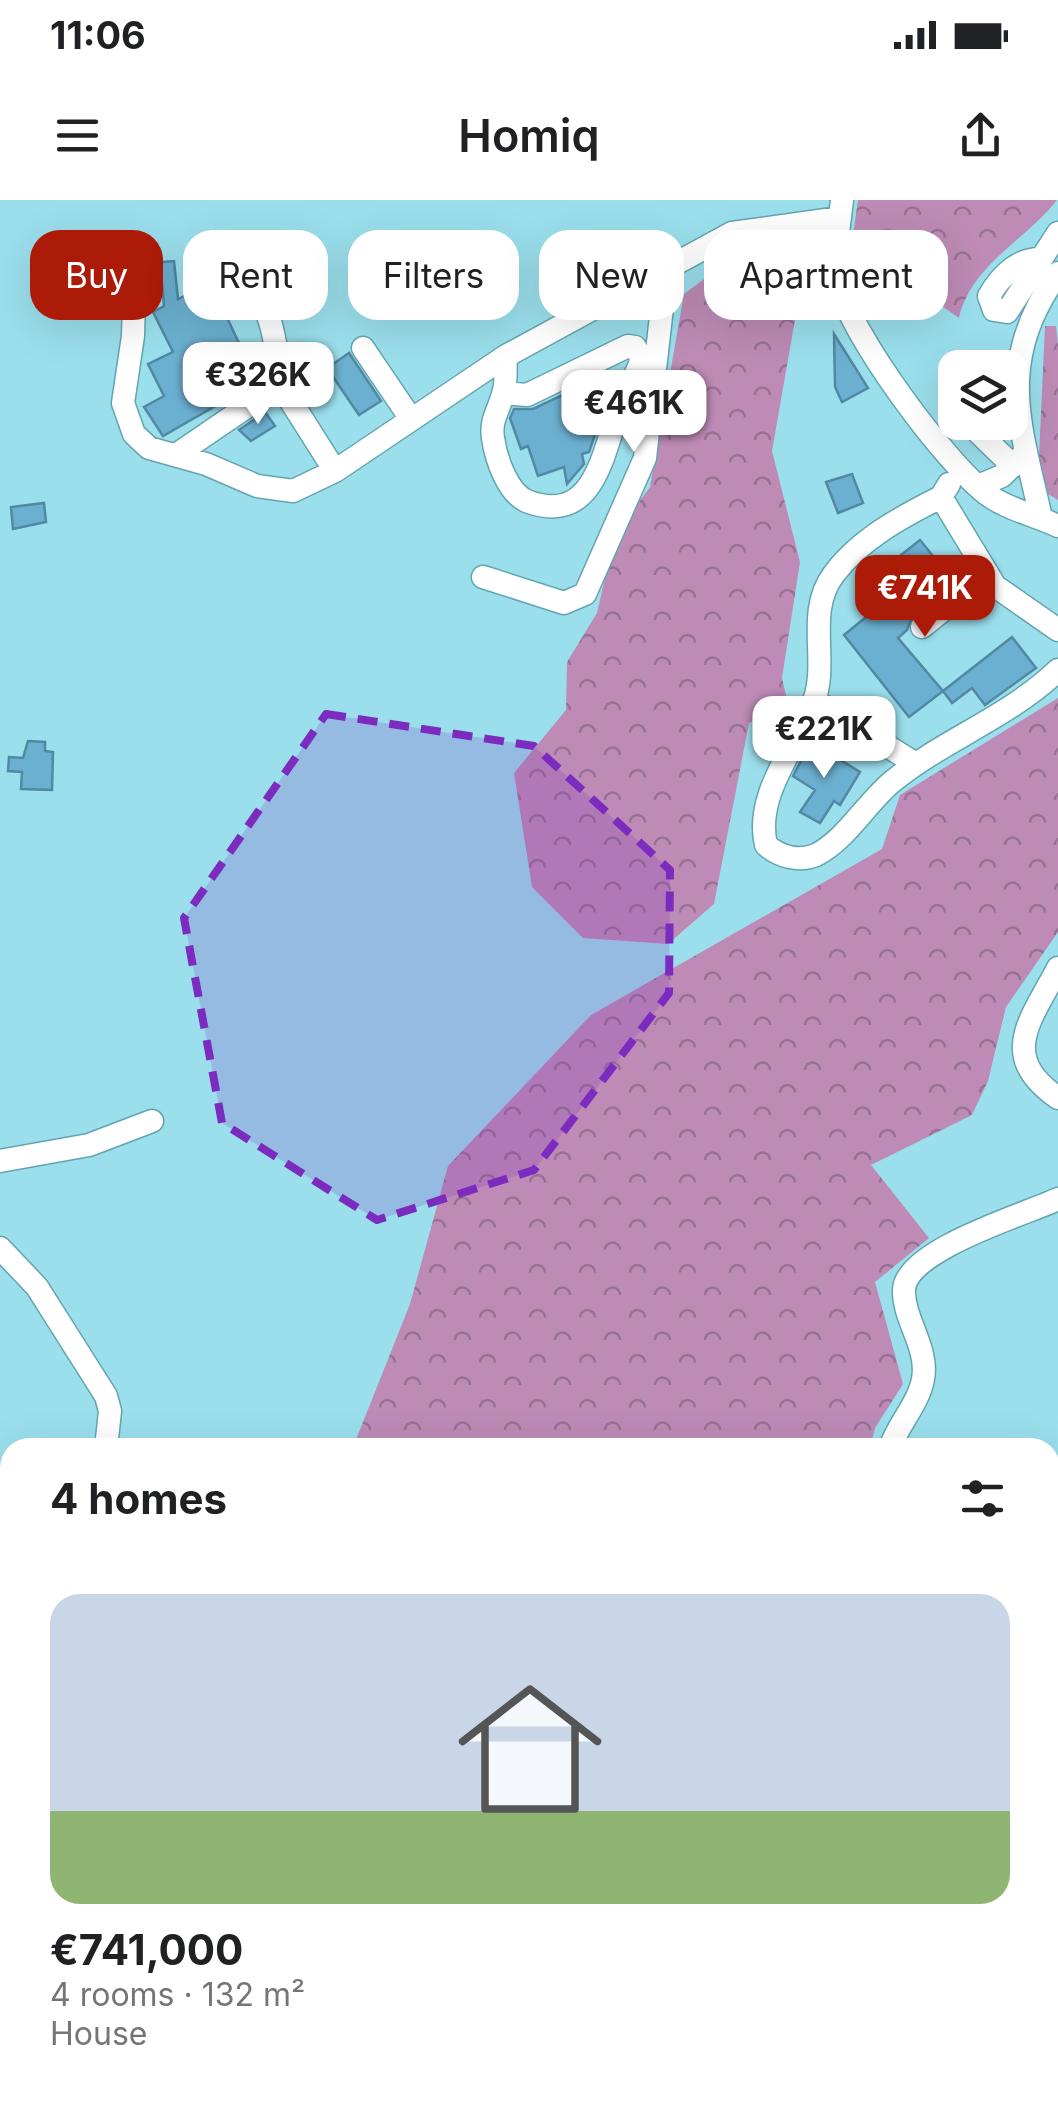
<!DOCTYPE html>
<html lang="en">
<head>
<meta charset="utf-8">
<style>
  :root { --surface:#fff; --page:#f6f6f6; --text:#202124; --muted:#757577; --accent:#ab1b08 }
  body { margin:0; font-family:Inter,sans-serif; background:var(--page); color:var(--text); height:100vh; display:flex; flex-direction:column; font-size:38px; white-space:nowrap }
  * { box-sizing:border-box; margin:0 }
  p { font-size:32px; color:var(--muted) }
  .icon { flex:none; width:55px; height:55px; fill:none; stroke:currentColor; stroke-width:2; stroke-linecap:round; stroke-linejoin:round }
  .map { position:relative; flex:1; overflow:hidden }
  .details { position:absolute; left:0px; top:1238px; width:1060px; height:672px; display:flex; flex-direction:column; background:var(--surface); border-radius:30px 30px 0 0; box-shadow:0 10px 40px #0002 }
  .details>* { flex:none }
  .guide { position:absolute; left:30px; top:30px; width:1000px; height:90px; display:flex; gap:20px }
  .fabs { position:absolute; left:938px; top:150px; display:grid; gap:20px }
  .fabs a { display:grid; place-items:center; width:90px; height:90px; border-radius:20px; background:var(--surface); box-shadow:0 10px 40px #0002; font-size:50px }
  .price { position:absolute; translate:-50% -85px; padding:0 22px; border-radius:20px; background:#fff; color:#222; font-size:32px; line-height:65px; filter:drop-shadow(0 2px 5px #0008) }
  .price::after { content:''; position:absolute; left:50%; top:60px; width:30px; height:22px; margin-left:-15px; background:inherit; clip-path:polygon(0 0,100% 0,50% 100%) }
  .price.on { background:var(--accent); color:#fff }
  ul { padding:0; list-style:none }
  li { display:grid; align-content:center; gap:20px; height:530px; padding:0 50px }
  li span { display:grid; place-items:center; height:310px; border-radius:30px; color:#555 }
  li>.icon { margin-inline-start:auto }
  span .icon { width:180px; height:180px; fill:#fffc; stroke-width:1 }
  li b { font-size:42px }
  h2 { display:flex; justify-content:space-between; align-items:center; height:120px; padding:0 50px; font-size:42px }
  .chip { padding:0 35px; border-radius:30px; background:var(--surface); box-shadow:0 10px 40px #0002; font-size:35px; line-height:90px }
  .chip.on { background:var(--accent); color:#fff }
  .status { display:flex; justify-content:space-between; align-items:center; height:70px; padding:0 50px; background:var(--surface); direction:ltr }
  .status svg { height:28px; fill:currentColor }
  header { display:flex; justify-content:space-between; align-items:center; height:130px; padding:0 50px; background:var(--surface); font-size:45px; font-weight:600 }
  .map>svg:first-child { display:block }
  .forest { fill:url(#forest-crowns) }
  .building { fill:#6cb0d1; stroke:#5288a2; stroke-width:2.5 }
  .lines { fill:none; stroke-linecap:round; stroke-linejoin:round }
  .minor-casing { stroke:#62a5b1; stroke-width:25 }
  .minor { stroke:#fff; stroke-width:22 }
  .marked { fill:#7b2cbf; fill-opacity:0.2; stroke:#7b2cbf; stroke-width:8; stroke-dasharray:20 12; stroke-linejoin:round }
</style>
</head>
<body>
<div class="status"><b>11:06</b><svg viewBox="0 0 49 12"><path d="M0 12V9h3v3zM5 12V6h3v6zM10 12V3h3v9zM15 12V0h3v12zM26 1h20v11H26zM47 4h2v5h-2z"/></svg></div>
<header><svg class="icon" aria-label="menu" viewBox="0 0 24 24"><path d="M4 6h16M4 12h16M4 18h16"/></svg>Homiq<svg class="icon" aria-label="share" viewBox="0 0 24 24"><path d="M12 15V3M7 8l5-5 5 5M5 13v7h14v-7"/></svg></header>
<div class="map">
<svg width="1058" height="1909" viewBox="0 0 1058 1909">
  <defs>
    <pattern id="forest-crowns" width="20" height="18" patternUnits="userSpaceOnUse" patternTransform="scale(2.5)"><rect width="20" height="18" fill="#bd8bb6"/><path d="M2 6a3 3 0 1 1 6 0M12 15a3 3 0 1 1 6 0" fill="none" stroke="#987294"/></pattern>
  </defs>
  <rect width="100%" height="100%" fill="#9bdfec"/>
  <path class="forest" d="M858 0H1057C1025 41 971 65 959 118L942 106 896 31 851 49Z
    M747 47 806 57 772 251 800 362 782 478 788 504 749 523 714 704 668 744 583 738 532 687 514 573 566 510 567 462 597 413 615 334 650 287 684 94Z
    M1045 126H1056L1058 145V300L1048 294 1039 256Z
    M1058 498V732L1006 807 988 881 972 915 871 965 929 1038 875 1082 903 1184 875 1228 870 1247H353L410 1104 448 966 591 815 882 649 900 595Z"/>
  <path class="building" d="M174 61 178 99 211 83 257 182 163 236 144 207 164 196 148 164 173 152 153 112 164 106 162 83 149 84 150 63Z
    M834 134 868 188 842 202 835 187Z
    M349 153 381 201 359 215 327 168Z
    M586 183 603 193 592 212 597 229 589 252 582 254 584 264 567 284 564 267 538 276 528 246 521 249 510 218 514 209H533L573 190 581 192Z
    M265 212 275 226 251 241 239 230Z
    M852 274 863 303 838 313 826 282Z
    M44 303 46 322 13 329 11 307Z
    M920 340 954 382 913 415 907 430 898 438 943 491 1012 437 1036 468 985 505 972 488 952 503 943 491 909 517 844 435 898 391 881 371Z
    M28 541 45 542V551L53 552 52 590 21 589 22 572 8 571 9 557 23 558Z
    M811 542 860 572 840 605 834 601 820 623 800 612 815 590 793 576Z"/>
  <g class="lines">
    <g class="minor-casing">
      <path id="minor" d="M842 0C839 28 833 56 839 84 849 133 946 264 988 295 1009 310 1035 315 1058 326
        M228 55C268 94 276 130 280 184
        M1040 59C1017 59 1000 77 989 96L994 110 1007 112 1058 33
        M135 65 133 136 123 203 134 234 149 248 206 264 257 286 293 291 335 271 506 156 732 33 840 18
        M363 148 411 219
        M504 193 527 195 628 146 635 147 642 159C635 178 624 196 617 215 602 258 592 324 529 302 508 295 496 259 493 238 490 220 499 210 503 194 507 183 505 167 506 156
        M974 228 1013 266
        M176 255 280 184 335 271
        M949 284 941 297 995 386 1058 430
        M978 286 1002 276 1024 254
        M941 297C903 316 860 339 834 374 805 412 829 460 814 501 797 547 754 594 766 645 780 657 799 662 816 655 846 640 867 602 893 581 945 539 1009 517 1058 470
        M1041 318C1020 222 995 162 1058 73
        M483 377 564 403 585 394 645 258 666 72
        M922 427 988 374
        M814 500 916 564
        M1058 768C1031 820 997 856 1058 898
        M0 961 89 945 152 921
        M0 1048 37 1087 106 1196 110 1211 106 1248
        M890 1248C898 1224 919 1203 923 1179 929 1148 903 1119 904 1090 905 1050 1026 1014 1058 999
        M884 1900 892 1909"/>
    </g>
    <use href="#minor" class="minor"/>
  </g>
  <path class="marked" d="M326 514 534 546 670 670 669 793 534 970 377 1020 222 923 184 718Z"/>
</svg>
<div class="fabs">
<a><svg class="icon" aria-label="layers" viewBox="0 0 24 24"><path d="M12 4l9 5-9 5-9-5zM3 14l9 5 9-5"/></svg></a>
</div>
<b class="price" style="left:258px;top:227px">€326K</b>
<b class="price" style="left:634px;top:255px">€461K</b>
<b class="price on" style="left:925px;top:440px">€741K</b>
<b class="price" style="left:824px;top:581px">€221K</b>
<div class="guide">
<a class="chip on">Buy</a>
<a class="chip">Rent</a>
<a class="chip">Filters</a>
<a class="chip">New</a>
<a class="chip">Apartment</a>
</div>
<section class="details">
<h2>4 homes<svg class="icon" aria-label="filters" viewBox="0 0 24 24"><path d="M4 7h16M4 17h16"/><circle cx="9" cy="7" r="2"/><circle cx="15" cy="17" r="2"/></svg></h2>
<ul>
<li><span style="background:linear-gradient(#c9d6e8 70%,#8fb573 0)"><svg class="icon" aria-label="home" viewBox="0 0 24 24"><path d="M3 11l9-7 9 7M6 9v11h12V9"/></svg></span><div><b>€741,000</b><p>4 rooms · 132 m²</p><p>House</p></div></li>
</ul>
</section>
</div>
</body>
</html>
